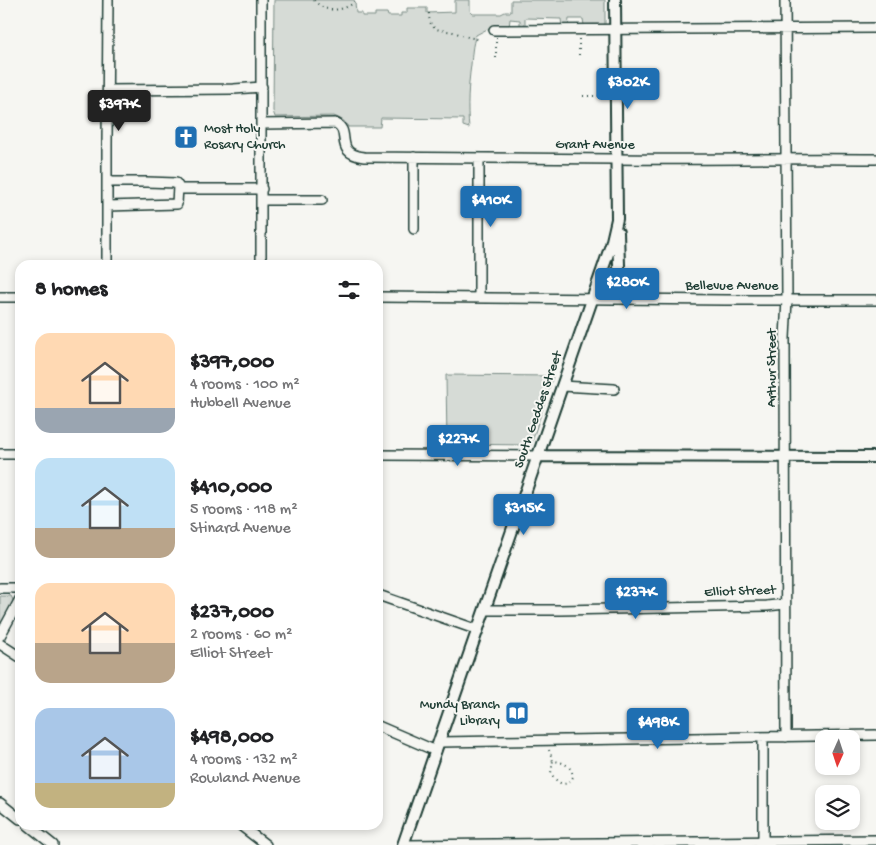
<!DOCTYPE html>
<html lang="en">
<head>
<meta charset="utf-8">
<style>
  :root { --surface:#fff; --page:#f2f2f2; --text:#202124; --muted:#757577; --accent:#1f6fb2 }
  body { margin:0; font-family:"Gochi Hand",sans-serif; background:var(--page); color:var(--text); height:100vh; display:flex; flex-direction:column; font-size:19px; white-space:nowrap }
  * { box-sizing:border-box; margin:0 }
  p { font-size:16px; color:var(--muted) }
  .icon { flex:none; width:28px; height:28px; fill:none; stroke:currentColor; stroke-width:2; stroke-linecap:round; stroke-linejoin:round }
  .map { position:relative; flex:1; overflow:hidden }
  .panel { position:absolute; left:15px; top:260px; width:368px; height:570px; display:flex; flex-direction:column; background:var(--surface); border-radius:15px; box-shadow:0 2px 8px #0003 }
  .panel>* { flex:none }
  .needle { width:32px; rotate:183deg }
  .buttons { position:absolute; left:815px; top:730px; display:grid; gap:10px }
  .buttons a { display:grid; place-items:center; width:45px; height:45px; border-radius:10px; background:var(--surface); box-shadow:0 2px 8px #0003; font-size:25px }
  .price { position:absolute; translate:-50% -42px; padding:0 11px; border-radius:5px; background:var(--accent); color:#fff; font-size:16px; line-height:32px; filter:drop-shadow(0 1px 2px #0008) }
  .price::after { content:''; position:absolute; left:50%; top:30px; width:15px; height:11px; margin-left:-8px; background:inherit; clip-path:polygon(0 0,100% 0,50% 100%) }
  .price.current { background:#222; color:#fff }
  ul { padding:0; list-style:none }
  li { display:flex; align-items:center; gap:15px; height:125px; padding:0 20px }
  li span { display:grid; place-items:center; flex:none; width:140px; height:100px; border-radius:15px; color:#555 }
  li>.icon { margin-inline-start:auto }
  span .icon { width:60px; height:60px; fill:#fffc; stroke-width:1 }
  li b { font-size:21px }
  h2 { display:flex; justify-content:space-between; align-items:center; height:60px; padding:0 20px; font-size:21px }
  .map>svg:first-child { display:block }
  .green { fill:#d6dbd6; stroke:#7a8c85 }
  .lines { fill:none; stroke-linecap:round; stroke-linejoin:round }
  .minor-casing { stroke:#1f3d34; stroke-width:12 }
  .major-casing { stroke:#1f3d34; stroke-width:14 }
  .path { stroke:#1f3d34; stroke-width:2; stroke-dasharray:1 4; stroke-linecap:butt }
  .minor { stroke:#f6f6f2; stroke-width:9 }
  .major { stroke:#f6f6f2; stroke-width:10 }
  .labels { text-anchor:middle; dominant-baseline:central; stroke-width:4; stroke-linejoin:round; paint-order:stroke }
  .poi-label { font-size:14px; fill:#1f3d34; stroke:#f6f6f2; text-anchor:start }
  .street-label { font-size:14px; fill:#1f3d34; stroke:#f6f6f2 }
</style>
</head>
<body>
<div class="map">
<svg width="876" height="845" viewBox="0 0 876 845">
  <rect width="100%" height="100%" fill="#f6f6f2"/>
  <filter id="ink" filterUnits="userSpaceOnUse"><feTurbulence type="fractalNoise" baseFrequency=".02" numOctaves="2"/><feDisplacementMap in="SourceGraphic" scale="10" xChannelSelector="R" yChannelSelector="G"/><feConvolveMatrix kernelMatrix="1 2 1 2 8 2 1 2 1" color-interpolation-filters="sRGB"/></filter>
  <g filter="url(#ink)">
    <path class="green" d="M274 0H354L355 2 356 13H362V16H375V13H387L388 16H401V13H407V8H427V13L455 12V0H470V11L473 14H501L505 12H511V0H605V25H584L583 19H569L568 28 562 27 561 19 525 18V27H520V20L510 19 509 27H491L476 35C472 45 472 55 471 65 468 87 467 107 469 128L463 126V119L381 118 380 127H348C345 120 340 119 334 116L275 117 273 111Z
      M446 375 553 376 531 445 447 444Z
      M0 596H11L13 600 14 603 0 627Z"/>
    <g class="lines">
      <g class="minor-casing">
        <path id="minor" d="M785 0 787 299 785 338 786 737
          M494 30 876 28
          M108 90 234 89 262 87
          M262 124 335 123C353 131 332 153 364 157 448 157 531 159 614 159 702 160 789 158 876 159
          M414 157V229
          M107 182H147L176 183 178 186 177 204 107 206
          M178 189H262
          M261 200H322
          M107 265V145L108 0
          M261 265V0
          M0 297H20
          M378 297 726 300H876
          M479 298V158
          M562 386 614 389
          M0 454H20
          M378 455 538 456
          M0 588H20
          M378 595 478 630
          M485 610H560L767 606 785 604
          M0 636 20 599
          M0 644 20 657
          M378 726 436 751
          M440 742 876 735
          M0 803 20 819
          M28 825 53 845
          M240 825 266 845
          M408 845 876 840
          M763 845V737"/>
      </g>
      <g class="major-casing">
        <path id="major" d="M618 232 620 298
          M538 456 876 457
          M403 845 611 245 617 219 615 0"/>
      </g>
      <path class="path" d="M314 0C325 14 343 11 355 2
        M429 13C429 32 439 29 453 32 457 33 461 35 465 36 470 38 475 38 481 40
        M496 37V60
        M579 39V56
        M583 96H606
        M549 750 553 761C564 762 572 766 573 777 565 790 556 782 551 773L553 761"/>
      <use href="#minor" class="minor"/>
      <use href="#major" class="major"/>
    </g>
  </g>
  <defs>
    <g id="church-square" transform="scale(1.25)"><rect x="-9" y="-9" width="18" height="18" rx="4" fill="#1f6fb2" stroke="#f6f6f2"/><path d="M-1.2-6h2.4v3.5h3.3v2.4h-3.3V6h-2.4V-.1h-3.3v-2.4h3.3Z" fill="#fff"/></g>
    <g id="library-square" transform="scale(1.25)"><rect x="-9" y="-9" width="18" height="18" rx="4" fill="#1f6fb2" stroke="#f6f6f2"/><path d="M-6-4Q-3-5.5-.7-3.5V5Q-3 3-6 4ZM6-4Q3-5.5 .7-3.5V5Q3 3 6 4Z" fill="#fff"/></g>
  </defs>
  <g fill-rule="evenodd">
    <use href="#church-square" x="186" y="137"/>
    <use href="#library-square" x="517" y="713"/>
  </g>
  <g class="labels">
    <g class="poi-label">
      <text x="204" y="129">Most Holy<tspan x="204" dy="16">Rosary Church</tspan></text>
      <text x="500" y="705" text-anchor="end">Mundy Branch<tspan x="500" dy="16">Library</tspan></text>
    </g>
    <g class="street-label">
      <text x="595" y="145">Grant Avenue</text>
      <text x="732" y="286">Bellevue Avenue</text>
      <text transform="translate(772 368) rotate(-90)">Arthur Street</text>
      <text transform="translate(539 410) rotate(-71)">South Geddes Street</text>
      <text transform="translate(740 592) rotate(-2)">Elliot Street</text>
    </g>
  </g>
</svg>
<div class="buttons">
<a><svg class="needle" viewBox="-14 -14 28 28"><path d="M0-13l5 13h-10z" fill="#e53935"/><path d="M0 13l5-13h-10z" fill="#757577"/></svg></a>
<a><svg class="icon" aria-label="layers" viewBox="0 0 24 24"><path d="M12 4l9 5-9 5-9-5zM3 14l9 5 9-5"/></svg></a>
</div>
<b class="price" style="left:628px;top:110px">$302K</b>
<b class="price current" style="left:119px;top:132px">$397K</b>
<b class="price" style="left:491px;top:228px">$410K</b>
<b class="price" style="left:627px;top:310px">$280K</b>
<b class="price" style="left:458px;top:467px">$227K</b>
<b class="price" style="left:524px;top:536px">$315K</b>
<b class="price" style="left:636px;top:620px">$237K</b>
<b class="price" style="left:658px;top:750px">$498K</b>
<section class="panel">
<h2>8 homes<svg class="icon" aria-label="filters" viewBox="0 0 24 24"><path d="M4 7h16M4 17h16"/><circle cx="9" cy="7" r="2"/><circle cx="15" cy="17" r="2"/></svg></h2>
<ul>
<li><span style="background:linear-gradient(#ffd9b3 75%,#9aa5b1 0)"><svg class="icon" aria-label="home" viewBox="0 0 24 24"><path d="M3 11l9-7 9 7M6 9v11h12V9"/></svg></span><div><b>$397,000</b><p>4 rooms · 100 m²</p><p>Hubbell Avenue</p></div></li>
<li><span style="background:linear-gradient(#bfe0f5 70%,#b9a48a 0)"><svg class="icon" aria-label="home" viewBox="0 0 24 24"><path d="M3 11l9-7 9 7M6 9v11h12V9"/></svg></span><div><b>$410,000</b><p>5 rooms · 118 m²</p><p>Stinard Avenue</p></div></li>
<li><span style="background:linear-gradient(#ffd9b3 60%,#b9a48a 0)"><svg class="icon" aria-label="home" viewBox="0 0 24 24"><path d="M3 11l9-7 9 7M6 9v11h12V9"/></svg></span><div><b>$237,000</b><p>2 rooms · 60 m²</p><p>Elliot Street</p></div></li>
<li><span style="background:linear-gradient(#a9c7e8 75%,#c2b280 0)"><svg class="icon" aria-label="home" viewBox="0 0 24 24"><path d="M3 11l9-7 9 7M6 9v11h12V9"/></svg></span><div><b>$498,000</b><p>4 rooms · 132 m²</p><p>Rowland Avenue</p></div></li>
</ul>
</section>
</div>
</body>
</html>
